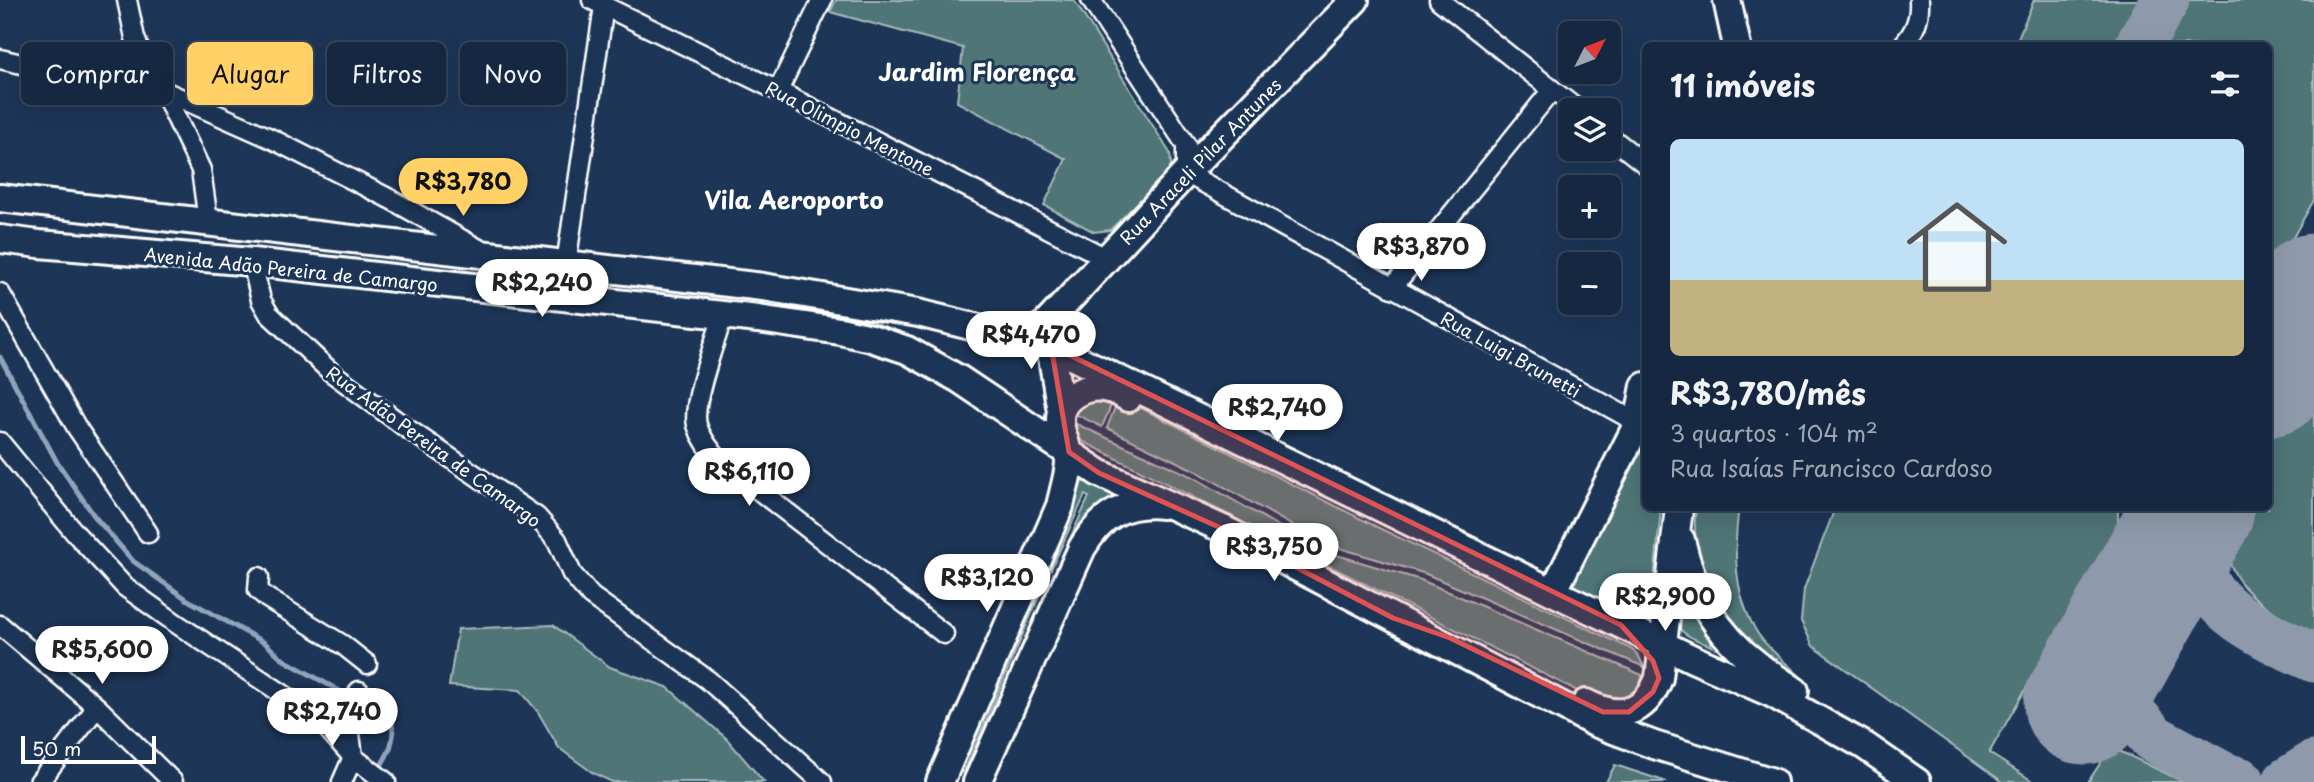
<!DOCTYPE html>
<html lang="pt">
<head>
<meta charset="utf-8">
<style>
  :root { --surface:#162841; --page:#23344c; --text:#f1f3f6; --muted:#9ea6b1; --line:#35445a; --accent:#ffd166 }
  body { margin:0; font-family:"Playpen Sans",sans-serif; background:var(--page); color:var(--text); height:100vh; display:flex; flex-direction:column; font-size:26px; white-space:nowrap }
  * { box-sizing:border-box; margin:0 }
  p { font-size:23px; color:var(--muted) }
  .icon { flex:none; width:38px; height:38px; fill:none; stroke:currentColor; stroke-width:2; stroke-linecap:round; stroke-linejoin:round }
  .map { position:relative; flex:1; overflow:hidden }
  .sheet { position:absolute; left:1642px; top:42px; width:630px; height:469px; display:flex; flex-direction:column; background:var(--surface); border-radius:10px; box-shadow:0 7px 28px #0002,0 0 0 2px var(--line) }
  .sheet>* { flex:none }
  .hud { position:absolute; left:21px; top:42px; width:665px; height:63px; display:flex; gap:14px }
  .needle { width:46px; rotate:48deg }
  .fabs { position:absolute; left:1558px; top:21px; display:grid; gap:14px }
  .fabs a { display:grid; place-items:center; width:63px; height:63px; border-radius:10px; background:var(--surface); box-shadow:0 7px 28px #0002,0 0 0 2px var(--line); font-size:35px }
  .scale { position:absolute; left:21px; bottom:18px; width:135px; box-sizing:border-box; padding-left:7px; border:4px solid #fff; border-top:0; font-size:19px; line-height:24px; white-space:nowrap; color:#fff; -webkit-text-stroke:5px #1d3557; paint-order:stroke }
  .price { position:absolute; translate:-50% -60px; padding:0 16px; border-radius:24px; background:#fff; color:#222; font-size:23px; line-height:46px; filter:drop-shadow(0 2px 4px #0008) }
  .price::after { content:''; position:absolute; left:50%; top:42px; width:21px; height:16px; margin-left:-10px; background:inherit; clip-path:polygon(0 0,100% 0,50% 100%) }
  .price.selected { background:var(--accent); color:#111 }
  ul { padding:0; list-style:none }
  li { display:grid; align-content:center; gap:14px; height:371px; padding:0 28px }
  li span { display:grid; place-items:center; height:217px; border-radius:10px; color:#555 }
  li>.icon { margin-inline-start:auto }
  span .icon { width:126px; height:126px; fill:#fffc; stroke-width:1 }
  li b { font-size:30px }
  h2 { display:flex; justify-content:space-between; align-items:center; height:84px; padding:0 28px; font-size:30px }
  .pill { padding:0 24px; border-radius:10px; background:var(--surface); box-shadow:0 7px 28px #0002,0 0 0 2px var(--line); font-size:24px; line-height:63px }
  .pill.selected { background:var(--accent); color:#111 }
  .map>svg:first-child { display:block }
  .green { fill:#507476; stroke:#a8baba; stroke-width:2 }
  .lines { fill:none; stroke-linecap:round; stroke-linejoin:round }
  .stream { stroke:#90a4bb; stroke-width:5 }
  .taxiway { stroke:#8e9aab; stroke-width:49 }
  .runway { stroke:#8e9aab; stroke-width:121 }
  .street-casing { stroke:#fff; stroke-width:23 }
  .secondary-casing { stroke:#fff; stroke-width:32 }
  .street { stroke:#1d3557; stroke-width:18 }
  .secondary { stroke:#1d3557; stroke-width:26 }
  .marked { fill:#de5353; fill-opacity:0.2; stroke:#de5353; stroke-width:5; stroke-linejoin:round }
  .labels { text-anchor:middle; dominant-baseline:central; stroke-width:6; stroke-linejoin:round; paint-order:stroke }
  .street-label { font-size:18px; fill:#fff; stroke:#1d3557 }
  .district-label { font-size:24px; font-weight:bold; fill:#fff; stroke:#1d3557 }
</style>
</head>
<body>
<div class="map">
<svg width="2314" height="782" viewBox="0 0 2314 782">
  <rect width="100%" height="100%" fill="#1d3557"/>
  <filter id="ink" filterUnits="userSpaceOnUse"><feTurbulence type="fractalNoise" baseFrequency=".0143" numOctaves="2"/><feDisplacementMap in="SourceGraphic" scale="14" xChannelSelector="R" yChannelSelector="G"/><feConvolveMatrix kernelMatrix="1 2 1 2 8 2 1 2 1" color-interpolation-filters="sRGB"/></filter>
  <g filter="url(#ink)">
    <path class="green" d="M836 0H1074L1170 153 1171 164 1168 172 1110 230 1094 232 1044 205 1066 159 957 102 963 48 830 12Z
      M2034 0H2141L2116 45H2015Z
      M2187 0H2314V200L2268 282V46L2161 45Z
      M2314 359V634C2260 607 2208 577 2233 508H2268V441Z
      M1115 396 1102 427 1073 413 1074 406Z
      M1119 397 1381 529 1631 649 1638 655 1644 667 1426 574 1323 543 1196 471 1107 428Z
      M1074 423 1193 477 1320 550 1421 580 1642 675 1641 686 1635 697 1601 703 1082 441 1074 430Z
      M1642 449 1645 451V508H1661L1650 621 1572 586Z
      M1084 477 1123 494C1102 506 1088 516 1075 536L968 773 1044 595 1089 497 1085 495 1046 580 964 772 961 771Z
      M1696 508H1739C1733 549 1734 593 1755 629 1765 647 1786 662 1801 677 1780 663 1756 650 1739 632 1709 600 1690 551 1696 508Z
      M1835 508H2118V528L1989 753 2034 782H2003L1813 646 1801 621 1804 589Z
      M1682 587 1688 605 1713 647C1672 630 1673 630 1682 587Z
      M553 625 610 667 667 687 726 738 764 782H612L593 773 559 748 538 712 520 690 449 686 458 629Z
      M2111 747 2184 782H2088Z
      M1615 765 1667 782H1606Z"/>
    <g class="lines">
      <path class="stream" d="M0 357 57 462 95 517 133 561 188 600 265 643 284 660 363 704 387 710C402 738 386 759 370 782"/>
      <path class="taxiway" d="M2139 46 2165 0
        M2198 508C2197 525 2194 544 2197 562 2207 612 2273 639 2314 658
        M2118 644V689L2132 714 2153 738 2225 777 2241 782
        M2287 782 2314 765"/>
      <path class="runway" d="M2268 376 2314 294
        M2084 704 2194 508"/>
      <g class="street-casing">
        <path id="street" d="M127 0 135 38 144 62 164 92 201 170 208 221
          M592 0 778 91 1106 258
          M1091 0 1186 145V173L1638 423
          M1439 0 1578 110
          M1902 46C1915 32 1920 19 1919 0
          M0 59 94 81 137 79 272 139 390 199 479 249
          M778 91 822 0
          M1608 135 1645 164
          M252 262 261 300 269 314 331 372 405 427 537 517 557 540 572 574 591 596 708 680 822 782
          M566 264 604 6
          M1392 288 1552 90
          M0 293 77 428 148 533
          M723 316C716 339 691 404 697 425 701 438 709 448 717 458L944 634
          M0 442 75 533 125 587 177 624 316 716 353 757 386 782
          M259 577 258 590 267 598 343 645 367 664
          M0 625 97 707 173 782
          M39 782 97 707
          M342 782 353 757 348 719 359 691"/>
      </g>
      <g class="secondary-casing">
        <path id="secondary" d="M1727 0 1737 46
          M0 198 763 287 918 313 1051 346 1553 592 1693 659 1771 693 1865 746 1917 782
          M0 239 39 244 252 262 758 319 840 331 871 338 907 350 959 379 1099 473 1223 529 1595 723 1654 745 1773 782
          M1048 333 1061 411
          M1014 337 1027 336 1046 324 1186 173 1355 0
          M1681 540C1693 592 1715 633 1759 666 1770 675 1783 682 1795 691
          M1553 592 1638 423 1645 386
          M1586 703C1619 720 1645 715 1659 678L1679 508
          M940 782 1060 506C1063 492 1068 477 1069 463 1070 447 1060 435 1060 420 1059 397 1088 383 1108 389 1115 390 1122 394 1128 398
          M977 782 1082 548C1102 515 1124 501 1163 505"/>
      </g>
      <use href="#street" class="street"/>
      <use href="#secondary" class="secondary"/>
    </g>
  </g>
  <path class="marked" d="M1051 346 1621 625 1653 661 1659 678 1653 692 1629 712H1603L1450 638 1393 618 1223 529 1099 473 1069 452Z"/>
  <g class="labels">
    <g class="street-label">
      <text transform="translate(850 128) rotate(27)">Rua Olimpio Mentone</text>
      <text transform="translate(1200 161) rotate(-46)">Rua Araceli Pilar Antunes</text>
      <text transform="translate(291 269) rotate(6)">Avenida Adão Pereira de Camargo</text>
      <text transform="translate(1511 354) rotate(29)">Rua Luigi Brunetti</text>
      <text transform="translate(434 446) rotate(36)">Rua Adão Pereira de Camargo</text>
    </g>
    <g class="district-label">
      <text x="977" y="71">Jardim Florença</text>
      <text x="794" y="199">Vila Aeroporto</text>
    </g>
  </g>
</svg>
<div class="fabs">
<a><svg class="needle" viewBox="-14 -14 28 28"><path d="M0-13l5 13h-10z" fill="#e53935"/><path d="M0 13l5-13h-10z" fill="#9ea6b1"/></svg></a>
<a><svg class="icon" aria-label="layers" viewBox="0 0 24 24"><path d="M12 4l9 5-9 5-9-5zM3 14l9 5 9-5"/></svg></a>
<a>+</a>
<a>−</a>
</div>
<div class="scale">50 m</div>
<b class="price selected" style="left:463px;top:218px">R$3,780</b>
<b class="price" style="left:1421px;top:283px">R$3,870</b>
<b class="price" style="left:542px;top:319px">R$2,240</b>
<b class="price" style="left:1031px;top:371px">R$4,470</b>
<b class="price" style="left:1277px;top:444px">R$2,740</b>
<b class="price" style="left:749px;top:508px">R$6,110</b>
<b class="price" style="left:1274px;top:583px">R$3,750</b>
<b class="price" style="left:987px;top:614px">R$3,120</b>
<b class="price" style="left:1665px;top:633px">R$2,900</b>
<b class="price" style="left:102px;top:686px">R$5,600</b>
<b class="price" style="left:332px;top:748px">R$2,740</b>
<div class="hud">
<a class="pill">Comprar</a>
<a class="pill selected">Alugar</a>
<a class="pill">Filtros</a>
<a class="pill">Novo</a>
</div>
<section class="sheet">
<h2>11 imóveis<svg class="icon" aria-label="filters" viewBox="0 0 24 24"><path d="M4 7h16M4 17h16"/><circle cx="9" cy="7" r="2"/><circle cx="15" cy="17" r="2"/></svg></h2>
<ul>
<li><span style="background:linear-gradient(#bfe0f5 65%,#c2b280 0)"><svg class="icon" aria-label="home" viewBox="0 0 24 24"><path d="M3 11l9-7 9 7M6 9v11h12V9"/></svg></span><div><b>R$3,780/mês</b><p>3 quartos · 104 m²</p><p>Rua Isaías Francisco Cardoso</p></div></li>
</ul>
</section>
</div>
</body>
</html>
